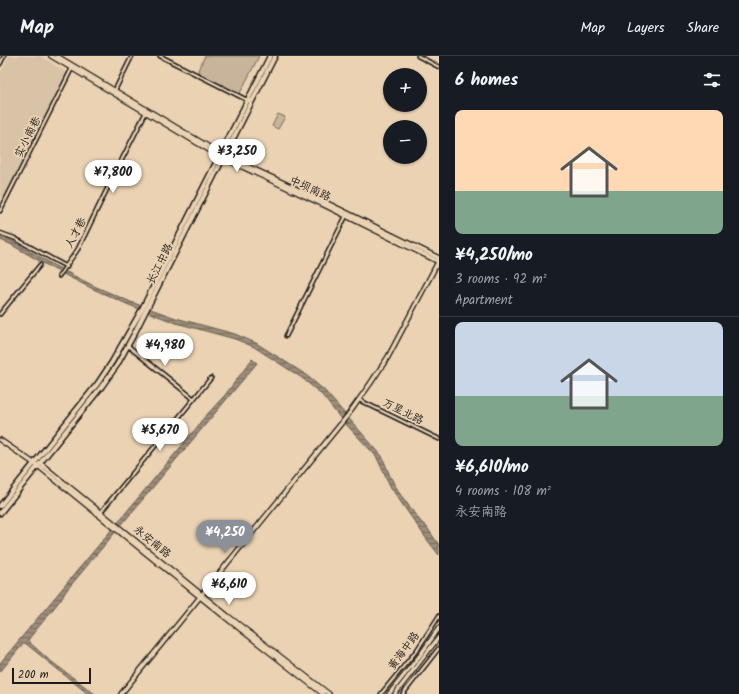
<!DOCTYPE html>
<html lang="en">
<head>
<meta charset="utf-8">
<style>
  :root { --surface:#171b24; --page:#242831; --text:#f1f3f6; --muted:#9ea1a6; --line:#363941; --accent:#8c9099 }
  body { margin:0; font-family:Kalam,"LXGW WenKai TC",sans-serif; background:var(--page); color:var(--text); height:100vh; display:flex; flex-direction:column; font-size:15px; white-space:nowrap }
  * { box-sizing:border-box; margin:0 }
  p { font-size:13px; color:var(--muted) }
  .icon { flex:none; width:22px; height:22px; fill:none; stroke:currentColor; stroke-width:2; stroke-linecap:round; stroke-linejoin:round }
  .map { position:relative; flex:1; overflow:hidden }
  .side { display:flex; flex-direction:column; background:var(--surface); width:300px }
  .side>* { flex:none }
  .controls { position:absolute; left:383px; top:12px; display:grid; gap:8px }
  .controls a { display:grid; place-items:center; width:44px; height:44px; border-radius:50%; background:var(--surface); box-shadow:0 1px 3px #0004; font-size:20px }
  .scale { position:absolute; left:12px; bottom:10px; width:79px; box-sizing:border-box; padding-left:4px; border:2px solid #1c1c1c; border-top:0; font-size:11px; line-height:14px; white-space:nowrap; color:#1c1c1c; -webkit-text-stroke:3px #ead2b2; paint-order:stroke }
  .price { position:absolute; translate:-50% -34px; padding:0 9px; border-radius:14px; background:#fff; color:#222; font-size:13px; line-height:26px; filter:drop-shadow(0 1px 2px #0008) }
  .price::after { content:''; position:absolute; left:50%; top:24px; width:12px; height:9px; margin-left:-6px; background:inherit; clip-path:polygon(0 0,100% 0,50% 100%) }
  .price.on { background:var(--accent); color:#fff }
  ul { padding:0; list-style:none }
  li { display:grid; align-content:center; gap:8px; height:212px; padding:0 16px }
  li+li { border-top:1px solid var(--line) }
  li span { display:grid; place-items:center; height:124px; border-radius:8px; color:#555 }
  li>.icon { margin-inline-start:auto }
  span .icon { width:72px; height:72px; fill:#fffc; stroke-width:1 }
  li b { font-size:17px }
  h2 { display:flex; justify-content:space-between; align-items:center; height:48px; padding:0 16px; font-size:17px }
  header { display:flex; align-items:center; gap:24px; box-sizing:border-box; height:56px; padding:0 20px; background:var(--surface); border-bottom:1px solid var(--line) }
  header strong { font-size:19px }
  nav { display:flex; gap:22px; margin-inline-start:auto; font-size:14px }
  main { display:flex; flex:1; min-height:0 }
  .map>svg:first-child { display:block }
  .built { fill:#d9c3a6 }
  .green { fill:#c8b49a; stroke:#72685b }
  .water { fill:url(#water-rules); stroke:#685f54 }
  .lines { fill:none; stroke-linecap:round; stroke-linejoin:round }
  .minor-casing { stroke:#1c1c1c; stroke-width:5.5 }
  .tertiary-casing { stroke:#1c1c1c; stroke-width:6 }
  .secondary-casing { stroke:#1c1c1c; stroke-width:6 }
  .primary-casing { stroke:#1c1c1c; stroke-width:7 }
  .minor { stroke:#ead2b2; stroke-width:2.5 }
  .tertiary { stroke:#ead2b2; stroke-width:3.5 }
  .secondary { stroke:#ead2b2; stroke-width:3.5 }
  .primary { stroke:#ead2b2; stroke-width:4 }
  .labels { text-anchor:middle; dominant-baseline:central; stroke-width:3.5; stroke-linejoin:round; paint-order:stroke }
  .street-label { font-size:11px; fill:#1c1c1c; stroke:#ead2b2 }
</style>
</head>
<body>
<header>
<strong>Map</strong>
<nav><a>Map</a><a>Layers</a><a>Share</a></nav>
</header>
<main>
<div class="map">
<svg width="439" height="638" viewBox="0 0 439 638">
  <defs>
    <pattern id="water-rules" width="6" height="5" patternUnits="userSpaceOnUse"><rect width="6" height="5" fill="#9b8c79"/><path d="M0 2.5h6" fill="none" stroke="#7e7262"/></pattern>
  </defs>
  <rect width="100%" height="100%" fill="#ead2b2"/>
  <filter id="ink" filterUnits="userSpaceOnUse"><feTurbulence type="fractalNoise" baseFrequency=".025" numOctaves="2"/><feDisplacementMap in="SourceGraphic" scale="8" xChannelSelector="R" yChannelSelector="G"/><feConvolveMatrix kernelMatrix="1 2 1 2 8 2 1 2 1" color-interpolation-filters="sRGB"/></filter>
  <g filter="url(#ink)">
    <path class="built" d="M9 0H40L66 16 67 18 5 144 0 141V18Z"/>
    <path class="green" d="M205 0H259L240 37H237L199 18 198 14Z
      M278 58 285 61 278 73 272 70Z"/>
    <path class="water" d="M0 180 12 185 57 211 94 230 131 246 176 262 235 278 256 287 305 318 324 334 382 400 390 420 400 438 421 466 426 470 439 489V499L428 485 391 432 376 400 341 363 321 338 302 322 254 291 235 283 176 267 129 249 93 233 55 214 10 188 0 184Z
      M252 303 257 307 66 535 62 542 28 584 29 586 48 603 95 638H88L25 587 23 588 0 616V607L184 387C189 379 197 373 201 365L225 339Z"/>
    <g class="lines">
      <g class="minor-casing">
        <path id="minor" d="M160 0 251 46
          M418 0 439 11
          M0 8 4 0
          M115 34 132 0
          M0 155 71 14
          M0 177 14 182 67 211
          M59 220 78 193 110 127 146 56
          M0 258 40 209
          M286 280 346 160
          M128 290 194 343
          M359 344 439 383
          M100 457 211 322
          M381 638 417 594 439 560
          M403 638 439 592"/>
      </g>
      <g class="tertiary-casing">
        <path id="tertiary" d="M0 384 38 410 226 562 323 638
          M40 407 228 560 329 638
          M121 638 348 359 370 328 388 301 439 204
          M389 638 421 598 439 572
          M395 638 439 581"/>
      </g>
      <g class="secondary-casing">
        <path id="secondary" d="M51 0 219 100 324 149 439 206
          M57 0 221 98 325 146 439 202"/>
      </g>
      <g class="primary-casing">
        <path id="primary" d="M0 450 98 327 112 306 141 255 270 0
          M0 457 102 330 117 309 134 278 275 0"/>
      </g>
      <use href="#minor" class="minor"/>
      <use href="#tertiary" class="tertiary"/>
      <use href="#secondary" class="secondary"/>
      <use href="#primary" class="primary"/>
    </g>
  </g>
  <g class="labels">
    <g class="street-label">
      <text transform="translate(28 81) rotate(-63)">实小南巷</text>
      <text transform="translate(310 133) rotate(25)">中坝南路</text>
      <text transform="translate(76 177) rotate(-63)">人才巷</text>
      <text transform="translate(160 208) rotate(-63)">长江中路</text>
      <text transform="translate(403 356) rotate(26)">万星北路</text>
      <text transform="translate(152 486) rotate(39)">永安南路</text>
      <text transform="translate(404 595) rotate(-53)">黄海中路</text>
    </g>
  </g>
</svg>
<div class="controls">
<a>+</a>
<a>−</a>
</div>
<div class="scale">200 m</div>
<b class="price" style="left:237px;top:117px">¥3,250</b>
<b class="price" style="left:113px;top:138px">¥7,800</b>
<b class="price" style="left:165px;top:311px">¥4,980</b>
<b class="price" style="left:160px;top:396px">¥5,670</b>
<b class="price on" style="left:225px;top:498px">¥4,250</b>
<b class="price" style="left:229px;top:550px">¥6,610</b>
</div>
<section class="side">
<h2>6 homes<svg class="icon" aria-label="filters" viewBox="0 0 24 24"><path d="M4 7h16M4 17h16"/><circle cx="9" cy="7" r="2"/><circle cx="15" cy="17" r="2"/></svg></h2>
<ul>
<li><span style="background:linear-gradient(#ffd9b3 65%,#7fa58c 0)"><svg class="icon" aria-label="home" viewBox="0 0 24 24"><path d="M3 11l9-7 9 7M6 9v11h12V9"/></svg></span><div><b>¥4,250/mo</b><p>3 rooms · 92 m²</p><p>Apartment</p></div></li>
<li><span style="background:linear-gradient(#c9d6e8 60%,#7fa58c 0)"><svg class="icon" aria-label="home" viewBox="0 0 24 24"><path d="M3 11l9-7 9 7M6 9v11h12V9"/></svg></span><div><b>¥6,610/mo</b><p>4 rooms · 108 m²</p><p>永安南路</p></div></li>
</ul>
</section>
</main>
</body>
</html>
